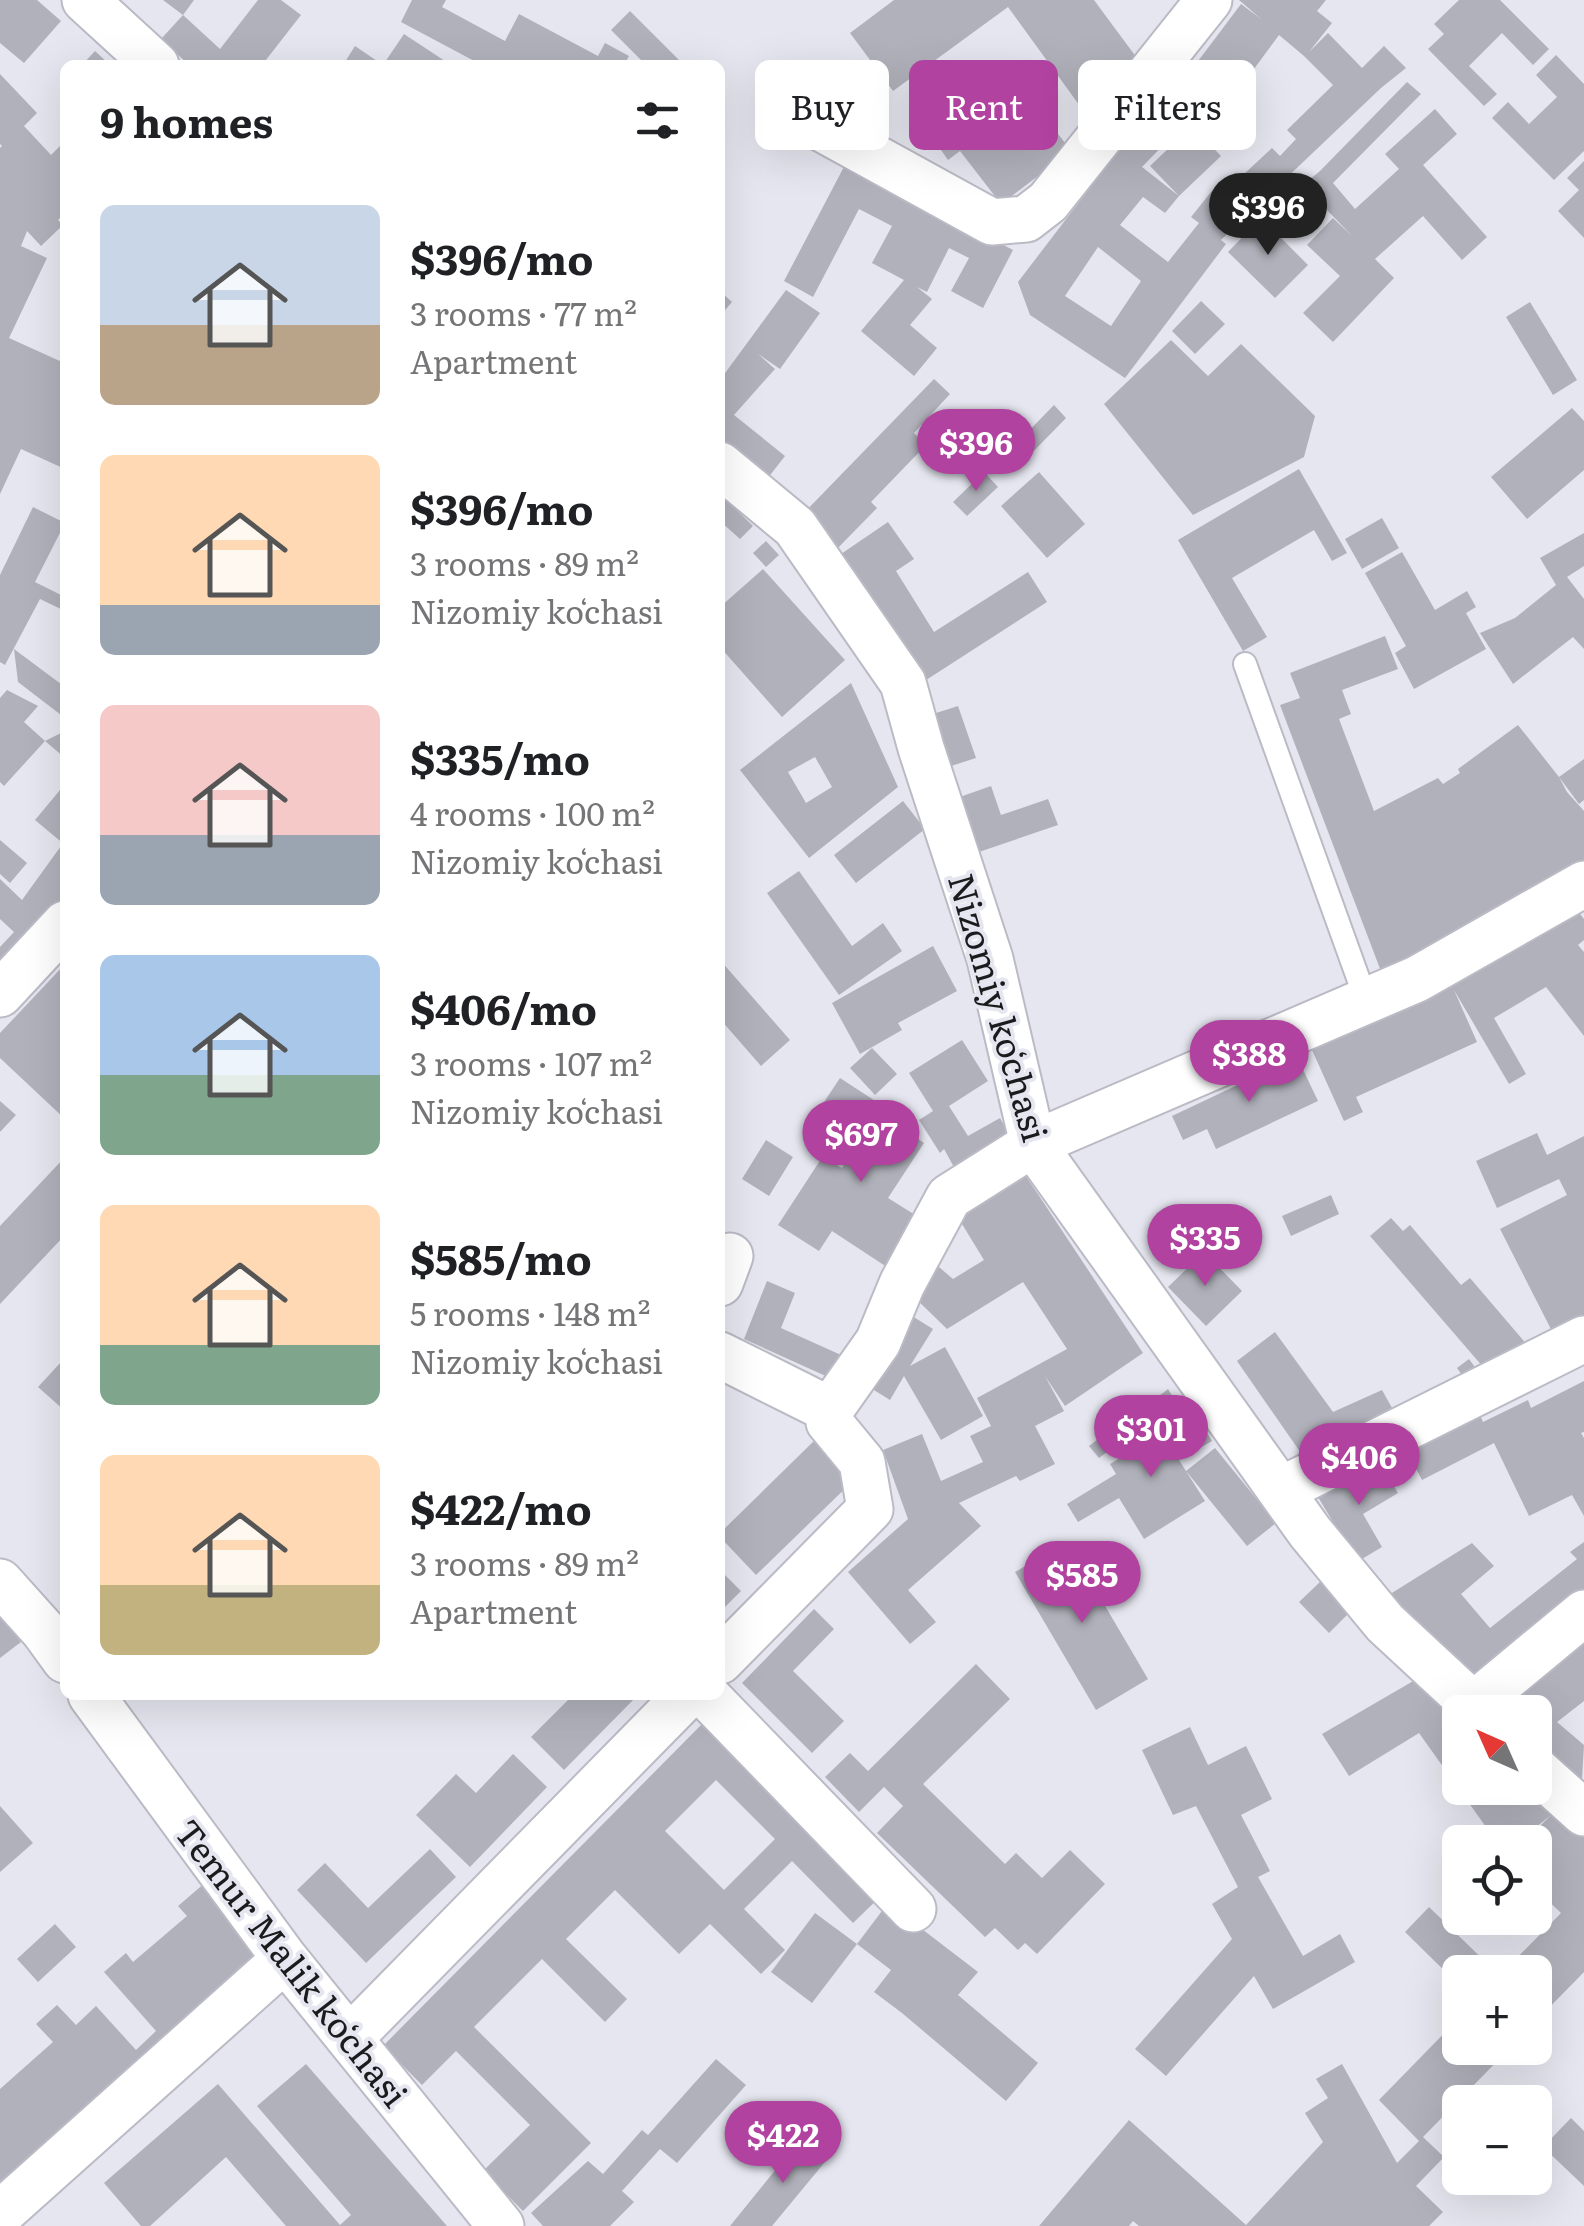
<!DOCTYPE html>
<html lang="en">
<head>
<meta charset="utf-8">
<style>
  :root { --surface:#fff; --page:#f6f6f6; --text:#202124; --muted:#757577; --accent:#b1429f }
  body { margin:0; font-family:Literata,serif; background:var(--page); color:var(--text); height:100vh; display:flex; flex-direction:column; font-size:38px; white-space:nowrap }
  * { box-sizing:border-box; margin:0 }
  p { font-size:32px; color:var(--muted) }
  .icon { flex:none; width:55px; height:55px; fill:none; stroke:currentColor; stroke-width:2; stroke-linecap:round; stroke-linejoin:round }
  .map { position:relative; flex:1; overflow:hidden }
  .sheet { position:absolute; left:60px; top:60px; width:665px; height:1640px; display:flex; flex-direction:column; background:var(--surface); border-radius:15px; box-shadow:0 10px 40px #0002 }
  .sheet>* { flex:none }
  .banner { position:absolute; left:755px; top:60px; width:678px; height:90px; display:flex; gap:20px }
  .needle { width:65px; rotate:315deg }
  .fabs { position:absolute; left:1442px; top:1695px; display:grid; gap:20px }
  .fabs a { display:grid; place-items:center; width:110px; height:110px; border-radius:15px; background:var(--surface); box-shadow:0 10px 40px #0002; font-size:50px }
  .price { position:absolute; translate:-50% -85px; padding:0 22px; border-radius:35px; background:var(--accent); color:#fff; font-size:32px; line-height:65px; filter:drop-shadow(0 2px 5px #0008) }
  .price::after { content:''; position:absolute; left:50%; top:60px; width:30px; height:22px; margin-left:-15px; background:inherit; clip-path:polygon(0 0,100% 0,50% 100%) }
  .price.on { background:#222; color:#fff }
  ul { padding:0; list-style:none }
  li { display:flex; align-items:center; gap:30px; height:250px; padding:0 40px }
  li span { display:grid; place-items:center; flex:none; width:280px; height:200px; border-radius:15px; color:#555 }
  li>.icon { margin-inline-start:auto }
  span .icon { width:120px; height:120px; fill:#fffc; stroke-width:1 }
  li b { font-size:42px }
  h2 { display:flex; justify-content:space-between; align-items:center; height:120px; padding:0 40px; font-size:42px }
  .tag { padding:0 35px; border-radius:15px; background:var(--surface); box-shadow:0 10px 40px #0002; font-size:35px; line-height:90px }
  .tag.on { background:var(--accent); color:#fff }
  .map>svg:first-child { display:block }
  .building { fill:#b1b1bb; fill-rule:evenodd }
  .lines { fill:none; stroke-linecap:round; stroke-linejoin:round }
  .lane-casing { stroke:#bbbac5; stroke-width:26 }
  .street-casing { stroke:#bbbac5; stroke-width:49 }
  .lane { stroke:#fff; stroke-width:22 }
  .street { stroke:#fff; stroke-width:45 }
  .labels { text-anchor:middle; dominant-baseline:central; stroke-width:8; stroke-linejoin:round; paint-order:stroke }
  .street-label { font-size:35px; fill:#1b1b1e; stroke:#e6e6f0 }
</style>
</head>
<body>
<div class="map">
<svg width="1584" height="2226" viewBox="0 0 1584 2226">
  <rect width="100%" height="100%" fill="#e6e6f0"/>
  <path class="building" d="M0 0H37L61 21 24 63 0 43Z
    M163 0H194L183 15Z
    M258 0H281L301 15 262 65H189L161 39 183 15 220 49Z
    M412 0H446L442 7 505 41 519 14 598 56 605 43 629 56 624 65H477L478 63 401 22Z
    M894 0H1094L1145 69 1085 113 1008 7 893 91 850 33Z
    M1239 0H1326L1317 11 1332 23 1309 52 1328 33 1362 68 1384 46 1406 68 1381 88 1221 240 1226 244 1125 378 1030 315 1018 282 1151 108 1159 113 1241 4 1261 19ZM1279 35 1304 56 1333 85 1287 130 1296 139 1280 156 1272 148 1229 188 1219 182 1191 217 1199 223 1168 262 1120 225 1143 197 1165 213 1179 196 1142 167 1209 98 1191 81 1226 107ZM1098 247 1141 281 1111 326 1065 296Z
    M1459 0H1500L1549 49 1533 65 1502 33 1469 66 1497 94 1484 106 1428 49 1444 34 1434 24Z
    M630 11 684 65H646L611 30Z
    M404 34 451 65H343L355 46 383 65Z
    M95 51 110 65H82Z
    M1556 55 1584 84V151L1554 180 1492 118 1508 102 1529 124 1557 97 1536 75Z
    M1001 69 1026 102 1031 98 1071 151 1001 204 960 151 948 160 924 126Z
    M0 74 37 113 24 126 51 155 65 141V213L58 220 63 225 41 246 27 231 21 246 47 258 9 338 62 362 65 355V469L21 449 0 494V148L2 146 0 144Z
    M1407 82 1421 94 1333 183 1355 209 1399 169 1385 154 1435 109 1457 134 1423 165 1487 237 1462 260 1423 216 1375 259 1394 278 1333 342 1303 313 1340 276 1307 245 1333 218 1352 236 1303 185 1320 171Z
    M1192 126 1221 156 1179 196 1150 166Z
    M1584 161V238L1558 211 1579 190 1567 178Z
    M846 163 1013 250 983 308 951 291 969 258 949 248 927 292 917 287 932 299 910 325 937 348 914 376 861 331 904 280 872 263 892 226 859 209 813 297 784 281Z
    M1261 218 1308 265 1275 298 1228 252Z
    M786 290 820 313 780 369 758 354 775 369 734 415 785 456 764 483 720 449V380Z
    M720 291 732 302 720 316Z
    M1201 301 1225 324 1195 354 1172 331Z
    M1530 302 1577 380 1553 395 1506 317Z
    M1171 340 1208 376 1241 344 1315 416 1304 457 1193 515 1104 404Z
    M934 379 950 394 914 433 926 445 871 502 877 508 833 553 798 519Z
    M1054 405 1066 418 1027 458 1014 446Z
    M1572 408 1584 421V470L1527 519 1491 477Z
    M1299 469 1347 553 1332 561 1314 530 1232 578 1267 637 1243 651 1178 540Z
    M984 472 998 487 967 516 953 502Z
    M1039 472 1085 524 1047 558 1001 506Z
    M720 494 753 526 740 539 720 521Z
    M33 507 65 523 35 582 65 597V611L40 599 5 665 0 662V575Z
    M1382 518 1399 548 1362 569 1345 539Z
    M888 522 914 559 896 571 934 632 1028 572 1047 602 923 682 841 554Z
    M1584 533V566L1567 577 1584 599V649L1573 637 1513 684 1480 633 1515 618 1556 585 1540 558Z
    M766 541 779 555 766 567 753 553Z
    M1402 552 1435 610 1467 591 1476 607 1466 613 1486 649 1414 689 1395 653 1406 646 1365 573Z
    M763 569 845 660 782 717 720 647V607Z
    M1385 636 1398 669 1342 690 1351 714 1339 719 1374 811 1438 778 1443 784 1460 773 1458 769 1518 725 1559 777 1567 792 1584 811V876L1382 974 1280 705 1300 698 1290 673Z
    M14 649 65 687V718L18 682Z
    M851 683 898 787 809 858 740 770ZM815 757 832 787 806 803 788 772Z
    M7 690 38 706 24 722 45 741 4 786 0 782V698Z
    M958 706 976 758 951 766 933 714Z
    M65 731V758L45 741Z
    M1584 759V800L1579 804 1559 777Z
    M991 786 1001 815 1048 799 1058 825 976 853 957 798Z
    M60 790 65 795V845L35 820Z
    M903 801 925 829 856 883 834 855Z
    M0 840 27 863 10 883 0 874Z
    M61 846 65 848V905L0 976V947L14 932 0 919V879L22 900Z
    M799 871 852 946 883 923 902 951 839 995 767 893Z
    M1577 910 1584 919V940L1578 945 1584 952V1036L1546 987 1494 1018 1526 1074 1509 1084 1454 990 1477 1042 1356 1097 1363 1112 1344 1121 1312 1050 1327 1043 1324 1037 1448 982 1452 987Z
    M933 946 957 991 898 1023 902 1030 860 1054 832 1003Z
    M720 960 790 1040 761 1066 720 1019Z
    M65 964V1054L61 1058 65 1062V1119L0 1058V1033Z
    M962 1040 988 1081 949 1106 968 1136 1000 1118 1016 1147 960 1178 944 1149 940 1153 919 1120 933 1111 909 1073Z
    M872 1048 897 1074 875 1095 850 1068Z
    M1297 1057 1318 1101 1216 1149 1207 1129 1183 1140 1172 1116Z
    M840 1078 906 1121 902 1128 924 1143 888 1198 928 1223 896 1273 832 1231 819 1251 778 1225 823 1156 842 1168 863 1136 820 1108Z
    M0 1101 16 1115 0 1132Z
    M1537 1133 1547 1155 1584 1136V1325L1556 1339 1500 1229 1567 1195 1559 1179 1497 1208 1476 1161Z
    M766 1140 793 1157 769 1196 742 1179Z
    M65 1157V1235L0 1304V1226Z
    M1018 1164 1143 1353 1065 1406 1045 1376 1064 1411 1035 1426 1055 1464 1020 1481 1016 1476 959 1503 981 1526 908 1590 936 1622 910 1644 848 1572 908 1519 883 1450 922 1434 941 1481 983 1462 970 1436 991 1426 977 1398 1067 1349 1023 1282 947 1329 910 1293 926 1256 953 1279 984 1260 951 1206Z
    M1331 1195 1339 1214 1291 1236 1282 1216Z
    M1391 1218 1403 1231 1410 1225 1461 1285 1470 1278 1535 1354 1490 1375 1370 1236Z
    M1204 1252 1242 1291 1206 1326 1168 1287Z
    M767 1281 795 1293 781 1328 850 1359 839 1382 744 1339Z
    M904 1311 933 1329 910 1366 945 1347 983 1416 941 1440 904 1376 890 1400 861 1382Z
    M1275 1332 1333 1412 1382 1390 1396 1415 1305 1459 1237 1361Z
    M1469 1359 1482 1377 1469 1385 1457 1368Z
    M62 1361 65 1363V1411L38 1387Z
    M1584 1381V1432L1581 1433 1584 1438V1516L1572 1495 1529 1516 1494 1443 1422 1480 1404 1446 1478 1411 1483 1422 1528 1400 1531 1408Z
    M1168 1389 1175 1400 1099 1458 1089 1446 1117 1425 1110 1416 1137 1396 1145 1407Z
    M1195 1413 1212 1441 1179 1460 1205 1501 1144 1539 1119 1498 1078 1522 1067 1504 1116 1474 1110 1464Z
    M817 1438 856 1478 756 1575 720 1537V1533Z
    M1215 1448 1276 1523 1247 1546 1186 1471Z
    M1379 1461 1398 1493 1363 1514 1382 1547 1357 1562 1318 1497Z
    M1067 1541 1148 1679 1096 1710 1015 1572Z
    M1584 1542V1600L1470 1695 1387 1596 1472 1543 1494 1566 1461 1594 1490 1628 1577 1559 1570 1552Z
    M720 1570 741 1591 720 1612Z
    M1320 1582 1350 1612 1329 1633 1299 1602Z
    M814 1609 834 1629 793 1671 844 1721 812 1753 742 1683Z
    M0 1614 21 1642 0 1658Z
    M1584 1636V1701L1557 1722 1584 1745 1582 1779 1535 1744V1712H1509L1500 1701Z
    M976 1664 1010 1699 923 1784 1005 1864 1016 1853 1042 1878 1070 1850 1105 1884 1037 1954 1025 1943 1018 1950 995 1928 985 1937 877 1833 903 1806 884 1787 859 1812 825 1777 850 1753 868 1771Z
    M1415 1680 1460 1723V1788H1529L1584 1818V1972L1535 2022V1972H1503L1561 1913 1535 1888V1842H1524L1551 1815 1518 1842H1479L1491 1834 1419 1733 1349 1776 1322 1734Z
    M573 1695H638L564 1770 531 1737Z
    M707 1719 883 1894 853 1923 792 1861 744 1909 785 1950 761 1974 710 1924 679 1954 615 1890 566 1939 627 1999 605 2022 542 1959 474 2027 591 2143 523 2211 483 2171 530 2125 456 2051 422 2085 383 2046ZM716 1780 775 1839 724 1890 665 1831Z
    M1190 1727 1208 1765 1246 1746 1272 1799 1241 1815 1270 1871 1258 1877 1303 1956 1340 1934 1355 1962 1273 2009 1254 1976 1166 2076 1135 2049 1232 1939 1212 1904 1238 1887 1196 1806 1173 1815 1142 1750Z
    M513 1754 547 1787 470 1867 416 1815 456 1774 476 1793Z
    M0 1806 33 1843 0 1872Z
    M430 1849 456 1877 366 1963 297 1890 325 1863 368 1908Z
    M206 1882 272 1959 0 2192V2089L53 2042 36 2024 57 2005 76 2025 96 2006 136 2050 156 2031 104 1972 126 1953 133 1962 187 1916 178 1906Z
    M888 1903 978 1972 958 1995 1038 2063 1006 2101 902 2013 874 1992 891 1970 857 1944Z
    M1429 1907 1496 1972H1460V1986L1405 1932Z
    M815 1913 857 1944 812 2003 771 1972Z
    M55 1924 76 1947 38 1982 17 1959Z
    M1460 2017V2048H1510L1423 2137 1444 2157 1416 2186 1443 2212 1429 2226H1139L1133 2221 1129 2226H1039L1129 2120 1246 2225 1323 2142 1305 2113 1328 2098 1316 2079 1342 2064 1397 2163 1419 2141 1379 2100Z
    M716 2059 746 2085 677 2163 660 2149 622 2191 634 2202 610 2226H543L531 2213 588 2161 603 2174 642 2130 648 2135Z
    M306 2064 447 2226H286L226 2157 150 2226H141L104 2183 218 2084 340 2225 351 2215 257 2106Z
    M1571 2118 1584 2131V2186L1543 2147Z
    M803 2136 829 2157 772 2226H730Z"/>
  <g class="lines">
    <g class="lane-casing">
      <path id="lane" d="M1245 664 1366 1000"/>
    </g>
    <g class="street-casing">
      <path id="street" d="M85 0 156 65
        M801 117 992 222 1026 219 1048 202 1209 0
        M720 465 795 527 903 683 921 748 990 959 1033 1144 1310 1532 1385 1623 1481 1712
        M0 994 65 924
        M720 1283 730 1256
        M720 1355 830 1410
        M1281 1490 1584 1339
        M0 1582 44 1631 65 1660
        M720 1661 870 1509 862 1462 829 1422 830 1410 878 1342 902 1284 949 1197 1033 1144 1417 979 1584 884
        M91 1695 285 1959 501 2226
        M706 1695 913 1909
        M1473 1705 1584 1613
        M1535 1769 1584 1813
        M350 2038 687 1695
        M0 2214 285 1959"/>
    </g>
    <use href="#lane" class="lane"/>
    <use href="#street" class="street"/>
  </g>
  <g class="labels">
    <g class="street-label">
      <text transform="translate(1000 1007) rotate(74)">Nizomiy koʻchasi</text>
      <text transform="translate(293 1962) rotate(52)">Temur Malik koʻchasi</text>
    </g>
  </g>
</svg>
<div class="fabs">
<a><svg class="needle" viewBox="-14 -14 28 28"><path d="M0-13l5 13h-10z" fill="#e53935"/><path d="M0 13l5-13h-10z" fill="#757577"/></svg></a>
<a><svg class="icon" aria-label="locate" viewBox="0 0 24 24"><circle cx="12" cy="12" r="6"/><path d="M12 2v4M12 18v4M2 12h4M18 12h4"/></svg></a>
<a>+</a>
<a>−</a>
</div>
<b class="price on" style="left:1268px;top:258px">$396</b>
<b class="price" style="left:976px;top:494px">$396</b>
<b class="price" style="left:1249px;top:1105px">$388</b>
<b class="price" style="left:861px;top:1185px">$697</b>
<b class="price" style="left:1205px;top:1289px">$335</b>
<b class="price" style="left:1151px;top:1480px">$301</b>
<b class="price" style="left:1359px;top:1508px">$406</b>
<b class="price" style="left:1082px;top:1626px">$585</b>
<b class="price" style="left:783px;top:2186px">$422</b>
<div class="banner">
<a class="tag">Buy</a>
<a class="tag on">Rent</a>
<a class="tag">Filters</a>
</div>
<section class="sheet">
<h2>9 homes<svg class="icon" aria-label="filters" viewBox="0 0 24 24"><path d="M4 7h16M4 17h16"/><circle cx="9" cy="7" r="2"/><circle cx="15" cy="17" r="2"/></svg></h2>
<ul>
<li><span style="background:linear-gradient(#c9d6e8 60%,#b9a48a 0)"><svg class="icon" aria-label="home" viewBox="0 0 24 24"><path d="M3 11l9-7 9 7M6 9v11h12V9"/></svg></span><div><b>$396/mo</b><p>3 rooms · 77 m²</p><p>Apartment</p></div></li>
<li><span style="background:linear-gradient(#ffd9b3 75%,#9aa5b1 0)"><svg class="icon" aria-label="home" viewBox="0 0 24 24"><path d="M3 11l9-7 9 7M6 9v11h12V9"/></svg></span><div><b>$396/mo</b><p>3 rooms · 89 m²</p><p>Nizomiy koʻchasi</p></div></li>
<li><span style="background:linear-gradient(#f6c9c9 65%,#9aa5b1 0)"><svg class="icon" aria-label="home" viewBox="0 0 24 24"><path d="M3 11l9-7 9 7M6 9v11h12V9"/></svg></span><div><b>$335/mo</b><p>4 rooms · 100 m²</p><p>Nizomiy koʻchasi</p></div></li>
<li><span style="background:linear-gradient(#a9c7e8 60%,#7fa58c 0)"><svg class="icon" aria-label="home" viewBox="0 0 24 24"><path d="M3 11l9-7 9 7M6 9v11h12V9"/></svg></span><div><b>$406/mo</b><p>3 rooms · 107 m²</p><p>Nizomiy koʻchasi</p></div></li>
<li><span style="background:linear-gradient(#ffd9b3 70%,#7fa58c 0)"><svg class="icon" aria-label="home" viewBox="0 0 24 24"><path d="M3 11l9-7 9 7M6 9v11h12V9"/></svg></span><div><b>$585/mo</b><p>5 rooms · 148 m²</p><p>Nizomiy koʻchasi</p></div></li>
<li><span style="background:linear-gradient(#ffd9b3 65%,#c2b280 0)"><svg class="icon" aria-label="home" viewBox="0 0 24 24"><path d="M3 11l9-7 9 7M6 9v11h12V9"/></svg></span><div><b>$422/mo</b><p>3 rooms · 89 m²</p><p>Apartment</p></div></li>
</ul>
</section>
</div>
</body>
</html>
